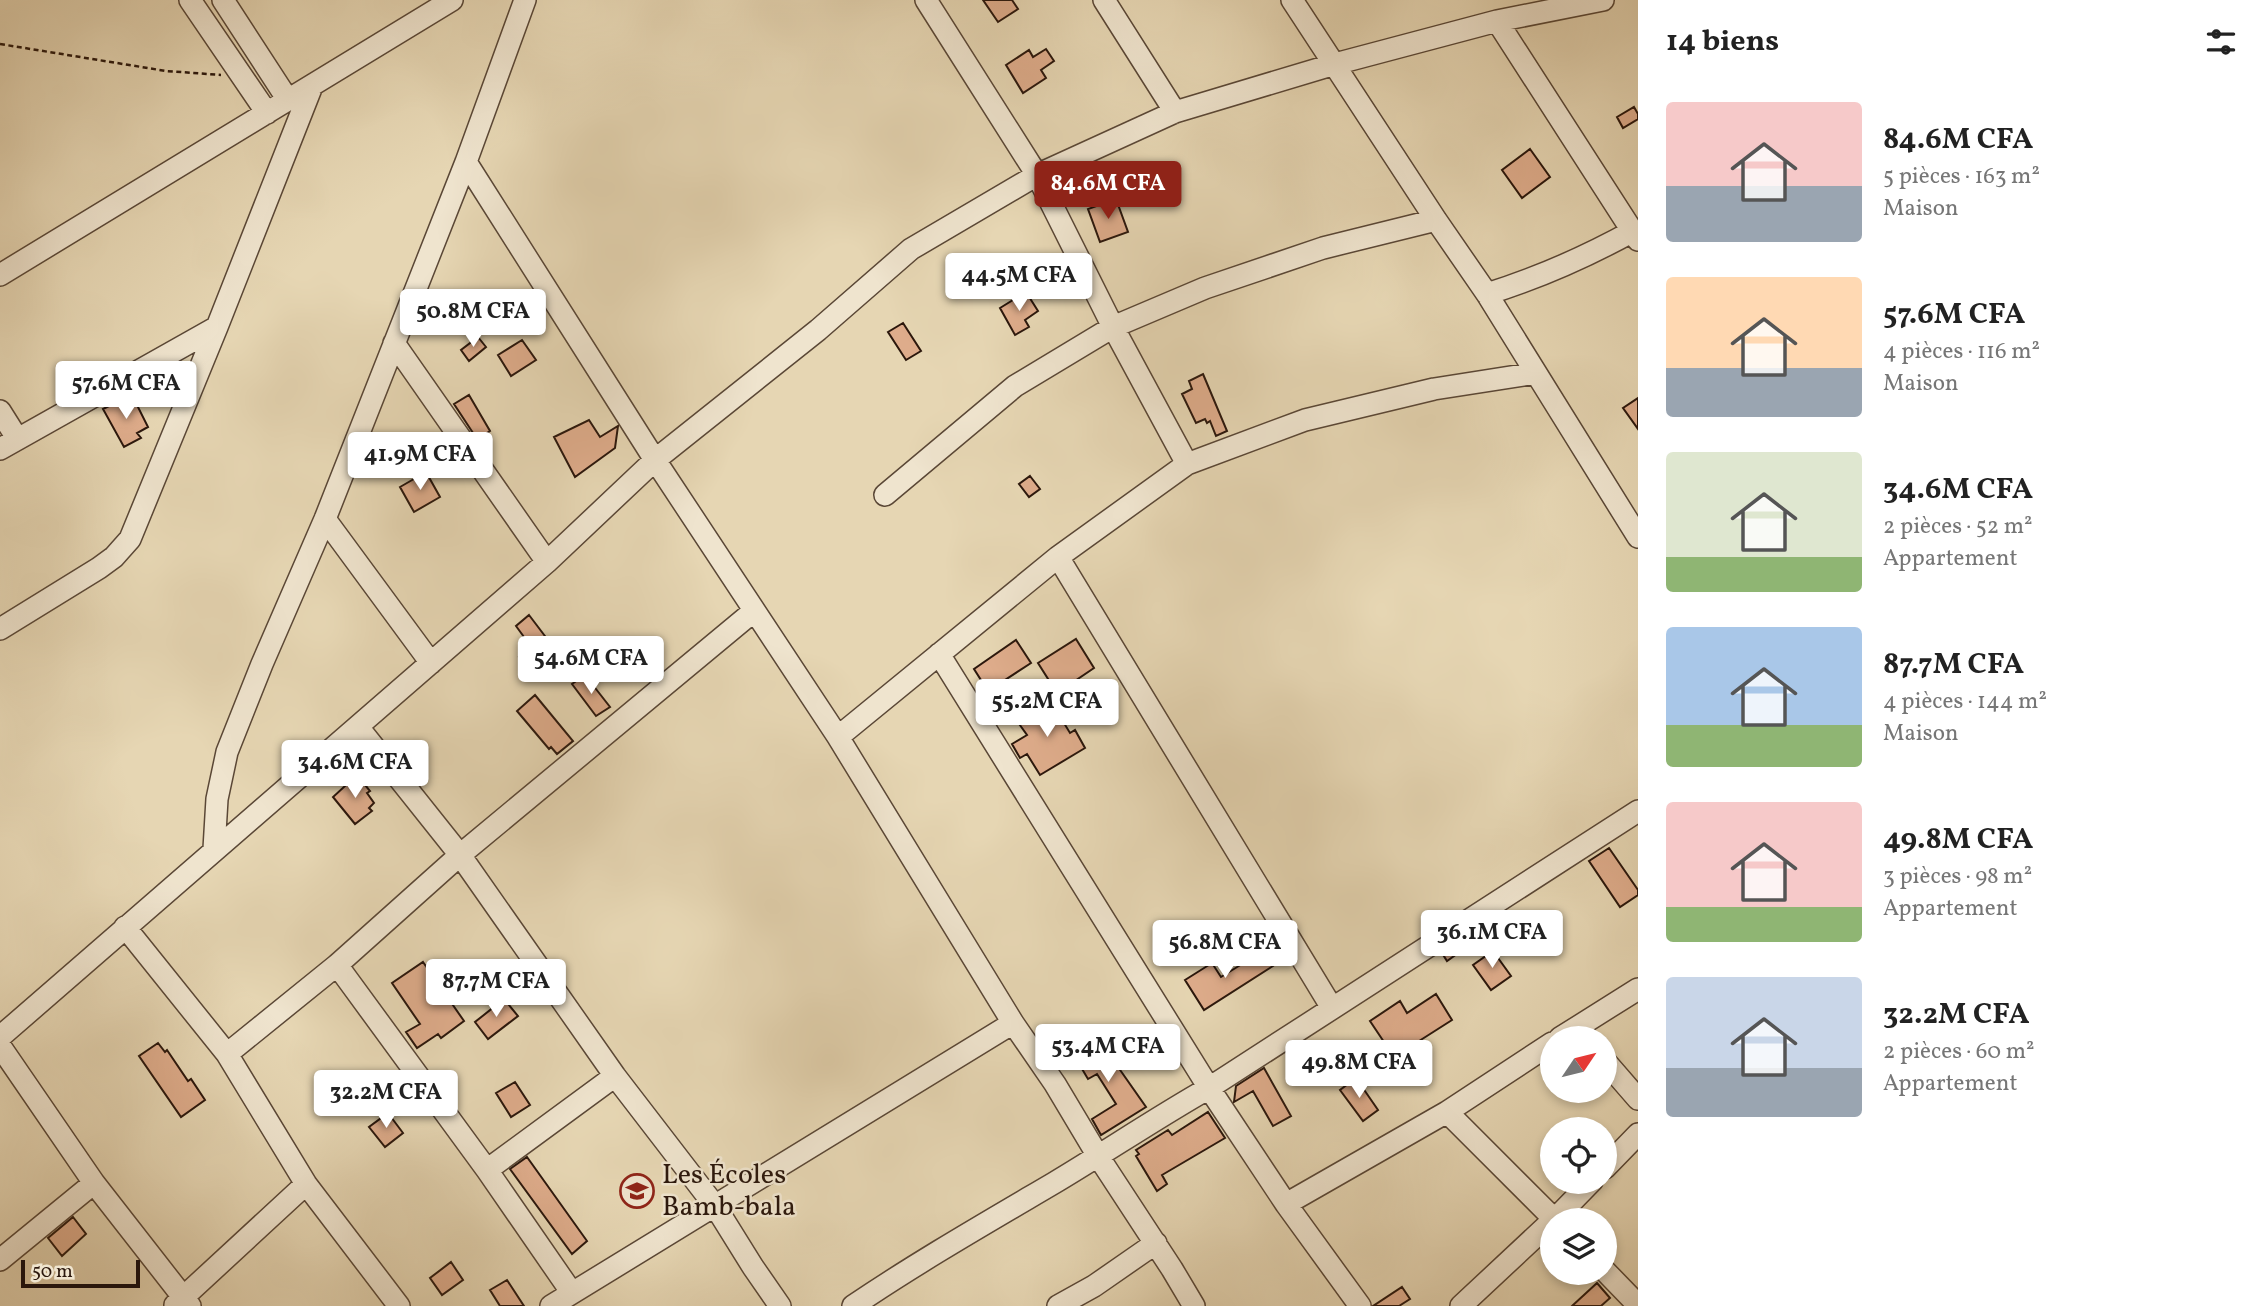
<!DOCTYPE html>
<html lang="fr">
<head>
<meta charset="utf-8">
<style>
  :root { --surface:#fff; --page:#f2f2f2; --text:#222; --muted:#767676; --accent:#8f2418 }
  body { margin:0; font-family:Vollkorn,serif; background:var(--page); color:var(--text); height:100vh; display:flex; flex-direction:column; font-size:26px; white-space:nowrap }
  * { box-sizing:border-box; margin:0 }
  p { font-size:23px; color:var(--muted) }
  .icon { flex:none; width:38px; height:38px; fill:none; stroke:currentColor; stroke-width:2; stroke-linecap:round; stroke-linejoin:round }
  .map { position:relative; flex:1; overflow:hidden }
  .panel { display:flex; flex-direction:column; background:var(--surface); width:630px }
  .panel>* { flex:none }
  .needle { width:46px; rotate:55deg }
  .fabs { position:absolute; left:1540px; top:1026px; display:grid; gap:14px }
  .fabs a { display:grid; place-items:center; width:77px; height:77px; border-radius:50%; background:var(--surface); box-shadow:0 4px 10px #0003; font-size:35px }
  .scale { position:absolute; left:21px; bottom:18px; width:119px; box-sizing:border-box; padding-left:7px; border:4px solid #2b170c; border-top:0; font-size:19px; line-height:24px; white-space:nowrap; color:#2b170c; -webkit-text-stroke:5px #efe4ce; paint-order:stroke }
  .price { position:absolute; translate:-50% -60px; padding:0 16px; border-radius:7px; background:#fff; color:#222; font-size:23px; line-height:46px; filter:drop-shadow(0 2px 4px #0008) }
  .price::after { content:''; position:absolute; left:50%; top:42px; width:21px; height:16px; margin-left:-10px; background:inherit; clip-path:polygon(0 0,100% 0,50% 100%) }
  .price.active { background:var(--accent); color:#fff }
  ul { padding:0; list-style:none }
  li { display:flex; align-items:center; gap:21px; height:175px; padding:0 28px }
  li span { display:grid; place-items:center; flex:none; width:196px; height:140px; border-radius:7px; color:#555 }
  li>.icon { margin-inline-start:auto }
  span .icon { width:84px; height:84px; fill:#fffc; stroke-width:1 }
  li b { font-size:30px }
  h2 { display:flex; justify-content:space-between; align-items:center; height:84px; padding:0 28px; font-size:30px }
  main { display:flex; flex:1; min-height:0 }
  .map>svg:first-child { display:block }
  .building { fill:#deac8b; stroke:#2b170c; stroke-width:2 }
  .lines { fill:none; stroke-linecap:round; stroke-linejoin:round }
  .minor-casing { stroke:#5a4736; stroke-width:24 }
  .path { stroke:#2b170c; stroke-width:2.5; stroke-dasharray:5 3.5; stroke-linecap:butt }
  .minor { stroke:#efe4ce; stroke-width:21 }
  .labels { text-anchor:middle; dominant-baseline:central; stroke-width:5; stroke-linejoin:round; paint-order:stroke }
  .poi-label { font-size:28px; fill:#2b170c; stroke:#efe4ce; text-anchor:start }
</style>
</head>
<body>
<main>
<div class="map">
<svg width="1638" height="1306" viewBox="0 0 1638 1306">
  <rect width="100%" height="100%" fill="#e6d6b3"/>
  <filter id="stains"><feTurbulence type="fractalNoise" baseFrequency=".00286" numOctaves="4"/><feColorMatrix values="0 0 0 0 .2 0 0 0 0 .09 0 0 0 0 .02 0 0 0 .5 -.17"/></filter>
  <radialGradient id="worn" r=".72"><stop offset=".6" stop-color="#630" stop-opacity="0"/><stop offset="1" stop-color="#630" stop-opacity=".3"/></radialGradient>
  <path class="building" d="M983 0H1012L1018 9 998 22Z
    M1046 49 1054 61 1041 70 1046 78 1023 93 1006 65 1029 50 1033 57Z
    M1634 107 1638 114V119L1623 128 1617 117Z
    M1530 149 1550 177 1522 198 1502 170Z
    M1116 199 1128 232 1100 242 1088 209Z
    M1026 292 1038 311 1025 320 1029 327 1015 335 1000 308Z
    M903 323 921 351 906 360 888 332Z
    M478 337 486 347 469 361 461 350Z
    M522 340 536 360 511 376 498 355Z
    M1203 374 1227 431 1216 436 1210 421 1207 423 1205 419 1196 423 1182 394 1192 389 1189 381Z
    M469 395 490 431 477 439 454 404Z
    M127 397 132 405 136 403 148 427 137 433 141 438 124 447 103 409Z
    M1638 398V429L1623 408Z
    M589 420 600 437 618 426 615 448 575 477 554 437Z
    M426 472 440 497 414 512 400 487Z
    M1030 476 1040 489 1029 497 1019 484Z
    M529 615 554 648 527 668 519 657 532 648 516 626Z
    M1076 639 1094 668 1057 693 1038 663Z
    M1016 640 1031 663 988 691 974 669Z
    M585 675 610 707 596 716 572 684Z
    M535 695 573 741 557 754 551 747 549 749 517 711Z
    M1050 700 1070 733 1075 730 1085 748 1040 775 1027 754 1020 758 1012 744 1027 735 1017 721Z
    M357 775 370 791 367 793 374 803 369 808 372 811 355 824 333 797Z
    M1609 848 1638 890V895L1620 907 1589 861Z
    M1456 944 1461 951 1447 961 1442 953Z
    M1263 951 1273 966 1204 1010 1185 980 1212 963 1221 977Z
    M1493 951 1511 976 1491 990 1473 965Z
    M423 962 464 1021 441 1038 438 1034 417 1048 406 1032 420 1024 392 983Z
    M1436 994 1452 1020 1394 1057 1370 1021 1400 1001 1407 1013Z
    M504 999 518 1016 488 1039 475 1022Z
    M1094 1032 1117 1068 1118 1067 1146 1107 1101 1135 1092 1119 1116 1104 1097 1074 1088 1079 1075 1057 1082 1053 1076 1043Z
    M158 1043 165 1052 167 1050 188 1081 191 1079 205 1100 181 1117 139 1056Z
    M1264 1068 1291 1116 1273 1126 1253 1091 1234 1102 1236 1086Z
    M1356 1078 1378 1110 1363 1121 1340 1090Z
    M515 1082 530 1105 511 1117 496 1093Z
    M1208 1112 1225 1138 1162 1175 1167 1184 1157 1191 1136 1156 1139 1154 1136 1150 1168 1130 1172 1135Z
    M388 1113 403 1133 385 1147 369 1127Z
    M527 1157 587 1241 572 1254 510 1169Z
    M73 1217 86 1234 62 1256 48 1238Z
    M451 1262 463 1280 442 1295 430 1278Z
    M507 1280 524 1306H500L490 1290Z
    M1597 1283 1610 1298 1601 1306H1572Z
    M1402 1287 1410 1299 1399 1306H1373Z"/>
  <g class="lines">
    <g class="minor-casing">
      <path id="minor" d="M190 0 267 113
        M223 0 288 100
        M926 0 1037 175 1113 327 1187 464 1305 420 1434 389 1536 373
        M1104 0 1175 112
        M1292 0 1436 220 1487 294 1638 537
        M1497 21 1638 240
        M466 162 655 460 838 737 1013 1023 1055 1084 1098 1156 1172 1269 1194 1306
        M0 275 452 0
        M1487 294C1538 278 1586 257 1633 231
        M394 343 547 562
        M0 411 17 438
        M0 449 217 327
        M885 495 1015 386 1113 327 1205 288 1323 248 1436 220
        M325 519 431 663
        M1058 557 1332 1008
        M0 629 99 568 114 557 130 539 217 327 312 86
        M939 654 1209 1088 1286 1204 1360 1306
        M358 727 460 855 615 1076 715 1206 753 1267 780 1306
        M838 737 1058 557 1187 464
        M214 849 217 799 227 752 262 664 325 519 466 162 525 0
        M125 927 227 1054 306 1184 399 1306
        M337 965 487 1170 572 1293
        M0 1037 547 562 655 460 818 330 911 249 1037 175 1175 112 1335 64 1497 21 1603 0
        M1560 1038 1638 989
        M0 1046 94 1183 190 1306
        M227 1054 337 965 460 855 754 611
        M1605 1061 1638 1099
        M1447 1112 1552 1043
        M1605 1168 1638 1134
        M487 1170 615 1076
        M1286 1204 1447 1112 1555 1220
        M1554 1220 1592 1181
        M0 1260 94 1183
        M1605 1271 1638 1305
        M175 1305 306 1184
        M551 1306 1013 1023
        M853 1306C918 1262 986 1223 1054 1183 1106 1152 1156 1118 1209 1088L1638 811
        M1058 1306 1094 1286 1156 1243
        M1461 1306 1552 1221"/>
    </g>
    <path class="path" d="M0 44 166 71 221 75"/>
    <use href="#minor" class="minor"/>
  </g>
  <defs>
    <g id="school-ring" transform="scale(1.75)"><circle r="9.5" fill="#efe4ce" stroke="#8f2418" stroke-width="1.5"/><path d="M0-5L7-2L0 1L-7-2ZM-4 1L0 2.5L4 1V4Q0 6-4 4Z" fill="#8f2418"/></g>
  </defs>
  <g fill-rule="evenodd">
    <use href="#school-ring" x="637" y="1191"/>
  </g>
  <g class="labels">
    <g class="poi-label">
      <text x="662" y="1175">Les Écoles<tspan x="662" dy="32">Bamb-bala</tspan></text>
    </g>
  </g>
  <rect width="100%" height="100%" filter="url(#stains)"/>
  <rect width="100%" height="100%" fill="url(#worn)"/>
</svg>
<div class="fabs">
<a><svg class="needle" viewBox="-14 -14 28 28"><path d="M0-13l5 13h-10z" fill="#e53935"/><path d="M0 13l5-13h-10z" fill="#767676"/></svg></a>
<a><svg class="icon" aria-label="locate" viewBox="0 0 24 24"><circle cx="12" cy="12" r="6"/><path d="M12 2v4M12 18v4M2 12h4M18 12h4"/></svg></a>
<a><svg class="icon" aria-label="layers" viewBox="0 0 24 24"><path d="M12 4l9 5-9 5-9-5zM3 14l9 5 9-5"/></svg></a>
</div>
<div class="scale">50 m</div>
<b class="price active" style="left:1108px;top:221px">84.6M CFA</b>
<b class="price" style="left:1019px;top:313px">44.5M CFA</b>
<b class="price" style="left:473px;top:349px">50.8M CFA</b>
<b class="price" style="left:126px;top:421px">57.6M CFA</b>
<b class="price" style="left:420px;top:492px">41.9M CFA</b>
<b class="price" style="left:591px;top:696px">54.6M CFA</b>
<b class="price" style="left:1047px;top:739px">55.2M CFA</b>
<b class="price" style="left:355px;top:800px">34.6M CFA</b>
<b class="price" style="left:1492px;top:970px">36.1M CFA</b>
<b class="price" style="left:1225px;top:980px">56.8M CFA</b>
<b class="price" style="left:496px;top:1019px">87.7M CFA</b>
<b class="price" style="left:1108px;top:1084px">53.4M CFA</b>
<b class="price" style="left:1359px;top:1100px">49.8M CFA</b>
<b class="price" style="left:386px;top:1130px">32.2M CFA</b>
</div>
<section class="panel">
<h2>14 biens<svg class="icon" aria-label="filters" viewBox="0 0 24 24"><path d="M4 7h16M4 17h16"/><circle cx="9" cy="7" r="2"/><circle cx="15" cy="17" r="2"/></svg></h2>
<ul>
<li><span style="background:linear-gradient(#f6c9c9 60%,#9aa5b1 0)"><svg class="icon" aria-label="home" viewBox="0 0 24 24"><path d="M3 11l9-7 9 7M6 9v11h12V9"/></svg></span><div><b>84.6M CFA</b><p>5 pièces · 163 m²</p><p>Maison</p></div></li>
<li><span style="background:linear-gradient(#ffd9b3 65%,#9aa5b1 0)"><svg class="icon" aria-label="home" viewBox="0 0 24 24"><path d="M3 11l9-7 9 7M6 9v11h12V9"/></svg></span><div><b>57.6M CFA</b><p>4 pièces · 116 m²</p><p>Maison</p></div></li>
<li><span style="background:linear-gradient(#dfe7d0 75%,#8fb573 0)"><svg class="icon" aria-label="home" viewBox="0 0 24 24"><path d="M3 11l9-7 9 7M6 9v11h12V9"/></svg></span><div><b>34.6M CFA</b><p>2 pièces · 52 m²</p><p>Appartement</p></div></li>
<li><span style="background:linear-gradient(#a9c7e8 70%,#8fb573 0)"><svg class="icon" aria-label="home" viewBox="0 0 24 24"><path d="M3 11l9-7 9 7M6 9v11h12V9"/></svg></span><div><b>87.7M CFA</b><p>4 pièces · 144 m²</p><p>Maison</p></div></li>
<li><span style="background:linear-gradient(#f6c9c9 75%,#8fb573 0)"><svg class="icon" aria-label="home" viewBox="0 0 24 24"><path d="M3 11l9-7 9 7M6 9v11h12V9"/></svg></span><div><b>49.8M CFA</b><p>3 pièces · 98 m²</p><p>Appartement</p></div></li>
<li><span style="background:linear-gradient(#c9d6e8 65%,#9aa5b1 0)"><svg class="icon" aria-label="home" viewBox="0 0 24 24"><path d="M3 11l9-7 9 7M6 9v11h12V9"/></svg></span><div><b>32.2M CFA</b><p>2 pièces · 60 m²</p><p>Appartement</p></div></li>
</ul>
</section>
</main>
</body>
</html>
